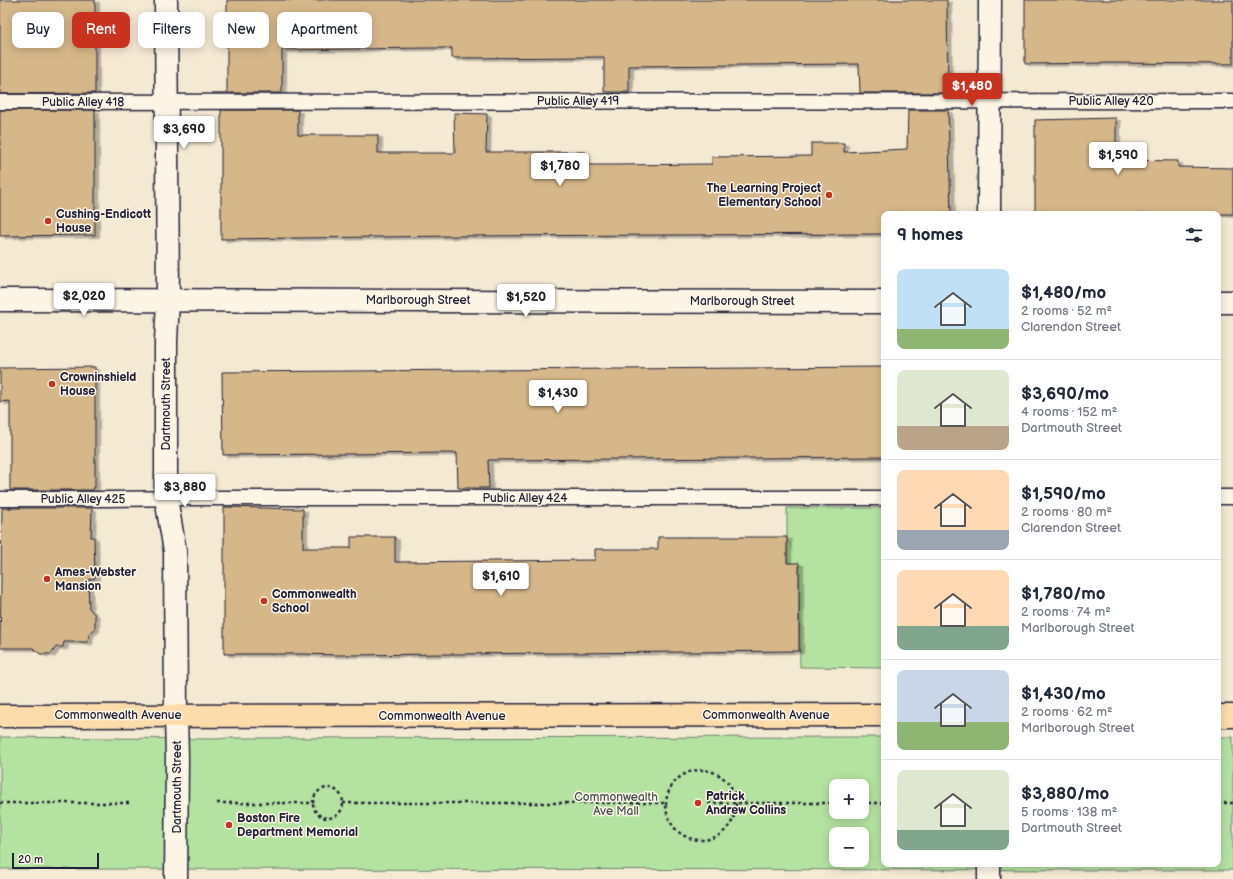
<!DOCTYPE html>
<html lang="en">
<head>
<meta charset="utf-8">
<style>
  :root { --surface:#fff; --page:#f6f6f7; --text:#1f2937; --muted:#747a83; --line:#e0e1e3; --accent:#c8321e }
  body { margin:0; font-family:"Balsamiq Sans",sans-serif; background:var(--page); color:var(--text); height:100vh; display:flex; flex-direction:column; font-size:15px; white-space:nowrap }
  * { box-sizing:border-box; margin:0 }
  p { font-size:13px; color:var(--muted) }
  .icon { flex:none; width:22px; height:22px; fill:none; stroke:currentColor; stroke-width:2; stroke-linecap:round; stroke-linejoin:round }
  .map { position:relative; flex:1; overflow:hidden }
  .details { position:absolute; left:881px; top:211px; width:340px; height:656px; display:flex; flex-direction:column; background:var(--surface); border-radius:8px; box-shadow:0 2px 10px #0003 }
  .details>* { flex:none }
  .guide { position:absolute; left:12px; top:12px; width:380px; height:36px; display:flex; gap:8px }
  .tools { position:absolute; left:829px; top:779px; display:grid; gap:8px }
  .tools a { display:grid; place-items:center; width:40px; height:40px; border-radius:8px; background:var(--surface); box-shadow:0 2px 10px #0003; font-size:20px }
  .scale { position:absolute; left:12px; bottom:10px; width:87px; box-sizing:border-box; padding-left:4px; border:2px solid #22223b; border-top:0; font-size:11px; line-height:14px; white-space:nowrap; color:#22223b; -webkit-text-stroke:3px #fcf5e5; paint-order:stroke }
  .price { position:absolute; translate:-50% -34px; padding:0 9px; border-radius:4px; background:#fff; color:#222; font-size:13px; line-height:26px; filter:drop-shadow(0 1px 2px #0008) }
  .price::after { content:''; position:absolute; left:50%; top:24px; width:12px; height:9px; margin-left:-6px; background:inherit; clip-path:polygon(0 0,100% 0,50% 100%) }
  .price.current { background:var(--accent); color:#fff }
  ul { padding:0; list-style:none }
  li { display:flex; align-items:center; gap:12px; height:100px; padding:0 16px }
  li+li { border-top:1px solid var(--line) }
  li span { display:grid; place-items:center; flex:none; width:112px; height:80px; border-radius:8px; color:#555 }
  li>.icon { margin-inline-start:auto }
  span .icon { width:48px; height:48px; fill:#fffc; stroke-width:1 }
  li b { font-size:17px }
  h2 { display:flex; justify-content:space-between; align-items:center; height:48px; padding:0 16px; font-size:17px }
  .chip { padding:0 14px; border-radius:8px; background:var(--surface); box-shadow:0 2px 10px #0003; font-size:14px; line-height:36px }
  .chip.current { background:var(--accent); color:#fff }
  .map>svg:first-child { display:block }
  .green { fill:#b4e2a0; stroke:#6b826e; fill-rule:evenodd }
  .building { fill:#d6b789; stroke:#22223b; filter:url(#shadow) }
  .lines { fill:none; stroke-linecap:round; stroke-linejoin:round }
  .service-casing { stroke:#22223b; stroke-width:17 }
  .minor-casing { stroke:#22223b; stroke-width:25 }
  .secondary-casing { stroke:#22223b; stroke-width:25 }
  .primary-casing { stroke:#22223b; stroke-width:25 }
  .path { stroke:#22223b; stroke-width:2.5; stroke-dasharray:3 3; stroke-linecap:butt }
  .service { stroke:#fcf5e5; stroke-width:14 }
  .minor { stroke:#fcf5e5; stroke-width:22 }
  .secondary { stroke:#fcf5e5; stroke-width:22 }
  .primary { stroke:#fddcac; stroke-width:22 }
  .poi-dot { fill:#c8321e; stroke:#fcf5e5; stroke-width:1.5 }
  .labels { text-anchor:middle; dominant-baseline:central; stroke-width:3; stroke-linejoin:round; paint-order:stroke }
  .street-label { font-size:12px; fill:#22223b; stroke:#fcf5e5 }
  .poi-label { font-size:12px; font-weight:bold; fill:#22223b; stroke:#fcf5e5; text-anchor:start }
  .park-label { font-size:12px; fill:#465254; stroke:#fcf5e5 }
</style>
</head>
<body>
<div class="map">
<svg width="1233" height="879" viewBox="0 0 1233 879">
  <defs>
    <filter id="shadow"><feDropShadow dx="4.5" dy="2.5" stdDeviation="0" flood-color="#0004"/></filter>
  </defs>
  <rect width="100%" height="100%" fill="#f4e9d3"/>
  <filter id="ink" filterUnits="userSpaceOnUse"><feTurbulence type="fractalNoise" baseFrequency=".025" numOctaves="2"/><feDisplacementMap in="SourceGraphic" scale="8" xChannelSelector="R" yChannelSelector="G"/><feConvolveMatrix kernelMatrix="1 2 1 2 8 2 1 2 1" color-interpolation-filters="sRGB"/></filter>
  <g filter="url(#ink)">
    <path class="green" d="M787 508H884V668L800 667 799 564 787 563Z
      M0 737 217 739 228 738 884 737V864H1218V737H1233V870L0 869ZM836 786H862V812H836ZM836 834H862V860H836Z"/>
    <path class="building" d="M0 0H95V93L0 94Z
      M227 0H947L948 93H860L859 64 629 66V92H604V57L452 58V48H426L282 50V93H227Z
      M1025 0H1233V64L1112 63 1025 64Z
      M0 110H95V235L0 236Z
      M221 110H298V135H378V153H455L454 113 487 114 486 152H585V165H614L712 164V157L811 156V143H844V152L907 149 908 110H948L951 214H884V234L456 236 221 239Z
      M1116 118V160L1178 161V167L1233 168V214H1035V120Z
      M95 367V488H93V490H10V401L0 402V368Z
      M884 367V457L488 460 489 488H458L457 453 223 455 222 372Z
      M224 507 303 509V548H351V537H395V562L595 560V549H658V537H787V563H799V651L338 655 304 654H224Z
      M2 508H92L91 537H94L95 578 88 580 89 608 95 615V629L89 634 88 642H64L63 647H56L51 654H40L33 648H0Z"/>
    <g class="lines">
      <g class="service-casing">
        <path id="service" d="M0 102 1233 101
          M1218 497H1233
          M0 499H109L183 498H884"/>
      </g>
      <g class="minor-casing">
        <path id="minor" d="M0 300 884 302
          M1218 302H1233"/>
      </g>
      <g class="secondary-casing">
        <path id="secondary" d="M166 0 168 300 166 341V498L175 551 176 715 177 758 176 879
          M989 214 990 0
          M989 864V879"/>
      </g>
      <g class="primary-casing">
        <path id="primary" d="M0 716 884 715
          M1218 716H1233"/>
      </g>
      <path class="path" d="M666 805a35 35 0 1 1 70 0a35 35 0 1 1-70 0Z
        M313 803a15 15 0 1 1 30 0a15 15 0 1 1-30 0Z
        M0 803H129
        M217 803H313
        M343 803H665
        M708 803H836
        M862 803H884
        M1218 803H1233"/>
      <use href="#service" class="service"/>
      <use href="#minor" class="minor"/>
      <use href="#secondary" class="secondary"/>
      <use href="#primary" class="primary"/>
    </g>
  </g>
  <g class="poi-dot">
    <circle cx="829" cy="195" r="4"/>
    <circle cx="48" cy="221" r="4"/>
    <circle cx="52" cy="384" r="4"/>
    <circle cx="47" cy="579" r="4"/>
    <circle cx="264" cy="601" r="4"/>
    <circle cx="698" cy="803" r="4"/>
    <circle cx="229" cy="825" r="4"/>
  </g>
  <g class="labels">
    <g class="street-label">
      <text x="578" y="101">Public Alley 419</text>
      <text x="1111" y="101">Public Alley 420</text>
      <text x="83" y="102">Public Alley 418</text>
      <text x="418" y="300">Marlborough Street</text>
      <text x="742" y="301">Marlborough Street</text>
      <text transform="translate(166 404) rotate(-90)">Dartmouth Street</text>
      <text x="525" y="498">Public Alley 424</text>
      <text x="83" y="499">Public Alley 425</text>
      <text x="118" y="715">Commonwealth Avenue</text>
      <text x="766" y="715">Commonwealth Avenue</text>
      <text x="442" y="716">Commonwealth Avenue</text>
      <text transform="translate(177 787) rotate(-90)">Dartmouth Street</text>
    </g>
    <g class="poi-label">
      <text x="821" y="188" text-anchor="end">The Learning Project<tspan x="821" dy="14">Elementary School</tspan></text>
      <text x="56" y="214">Cushing-Endicott<tspan x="56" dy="14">House</tspan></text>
      <text x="60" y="377">Crowninshield<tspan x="60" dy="14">House</tspan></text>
      <text x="55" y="572">Ames-Webster<tspan x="55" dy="14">Mansion</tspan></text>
      <text x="272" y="594">Commonwealth<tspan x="272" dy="14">School</tspan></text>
      <text x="706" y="796">Patrick<tspan x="706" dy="14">Andrew Collins</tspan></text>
      <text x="237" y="818">Boston Fire<tspan x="237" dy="14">Department Memorial</tspan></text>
    </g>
    <g class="park-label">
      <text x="616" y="797">Commonwealth<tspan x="616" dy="14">Ave Mall</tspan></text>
    </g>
  </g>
</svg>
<div class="tools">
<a>+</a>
<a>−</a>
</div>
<div class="scale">20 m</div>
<b class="price current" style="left:972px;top:107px">$1,480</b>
<b class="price" style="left:184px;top:150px">$3,690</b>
<b class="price" style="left:1118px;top:176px">$1,590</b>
<b class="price" style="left:560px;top:187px">$1,780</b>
<b class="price" style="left:84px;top:317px">$2,020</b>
<b class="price" style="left:526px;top:318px">$1,520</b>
<b class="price" style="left:558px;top:414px">$1,430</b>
<b class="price" style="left:185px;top:508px">$3,880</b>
<b class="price" style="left:501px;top:597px">$1,610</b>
<div class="guide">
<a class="chip">Buy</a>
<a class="chip current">Rent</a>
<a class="chip">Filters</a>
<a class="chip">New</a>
<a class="chip">Apartment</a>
</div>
<section class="details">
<h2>9 homes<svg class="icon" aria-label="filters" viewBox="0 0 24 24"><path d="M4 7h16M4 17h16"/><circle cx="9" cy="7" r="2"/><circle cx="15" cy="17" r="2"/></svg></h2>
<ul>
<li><span style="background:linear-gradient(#bfe0f5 75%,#8fb573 0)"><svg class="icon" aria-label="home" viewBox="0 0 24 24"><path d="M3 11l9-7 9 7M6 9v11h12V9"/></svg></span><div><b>$1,480/mo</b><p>2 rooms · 52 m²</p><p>Clarendon Street</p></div></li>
<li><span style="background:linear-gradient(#dfe7d0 70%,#b9a48a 0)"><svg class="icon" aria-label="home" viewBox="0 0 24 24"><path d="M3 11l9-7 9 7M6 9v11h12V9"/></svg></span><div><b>$3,690/mo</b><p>4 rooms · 152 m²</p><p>Dartmouth Street</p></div></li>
<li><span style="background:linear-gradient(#ffd9b3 75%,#9aa5b1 0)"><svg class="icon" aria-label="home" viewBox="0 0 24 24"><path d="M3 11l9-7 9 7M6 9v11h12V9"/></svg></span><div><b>$1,590/mo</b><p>2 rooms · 80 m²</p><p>Clarendon Street</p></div></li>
<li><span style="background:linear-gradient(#ffd9b3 70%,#7fa58c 0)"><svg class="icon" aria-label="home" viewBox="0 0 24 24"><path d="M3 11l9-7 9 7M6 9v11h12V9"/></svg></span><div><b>$1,780/mo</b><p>2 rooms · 74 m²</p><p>Marlborough Street</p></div></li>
<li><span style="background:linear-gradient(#c9d6e8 65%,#8fb573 0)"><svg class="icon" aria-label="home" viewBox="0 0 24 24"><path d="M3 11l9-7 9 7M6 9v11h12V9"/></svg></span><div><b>$1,430/mo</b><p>2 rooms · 62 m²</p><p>Marlborough Street</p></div></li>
<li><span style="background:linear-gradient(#dfe7d0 75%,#7fa58c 0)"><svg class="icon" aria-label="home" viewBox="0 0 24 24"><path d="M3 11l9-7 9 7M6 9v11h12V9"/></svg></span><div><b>$3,880/mo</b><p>5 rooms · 138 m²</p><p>Dartmouth Street</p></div></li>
</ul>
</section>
</div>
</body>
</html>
